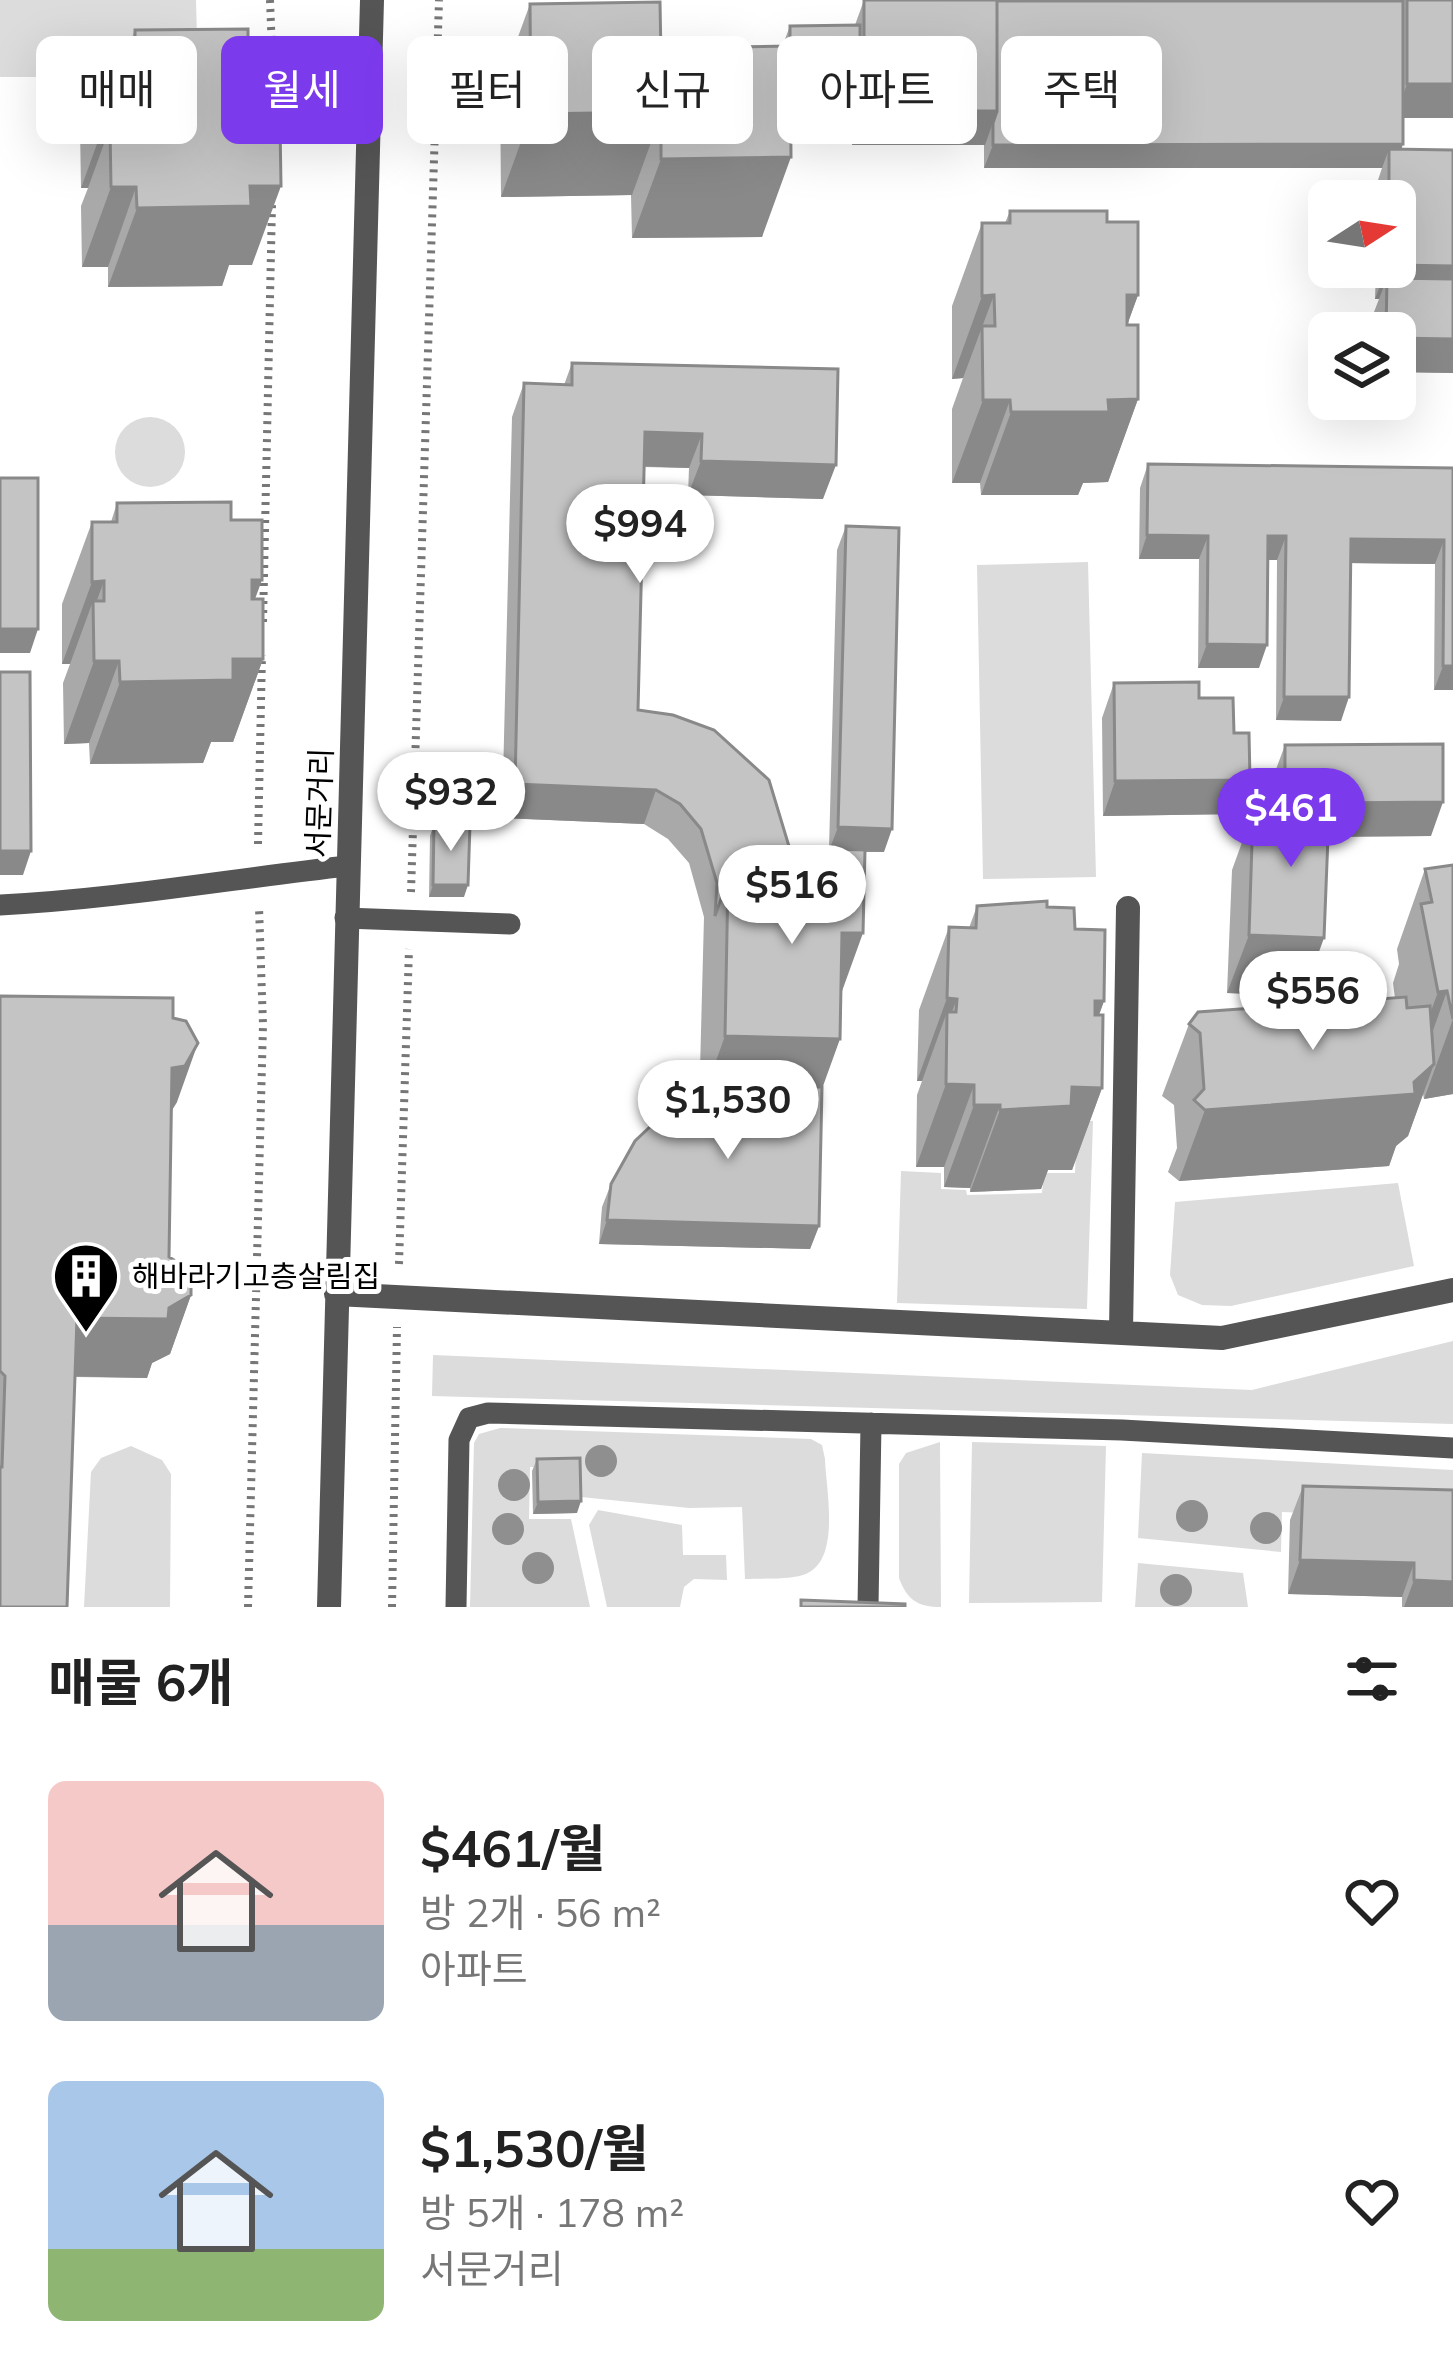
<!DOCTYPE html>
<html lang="ko">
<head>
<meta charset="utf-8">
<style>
  :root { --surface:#fff; --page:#f6f6f6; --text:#222; --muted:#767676; --accent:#7c3aed }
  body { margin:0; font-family:Mulish,"Noto Sans KR",sans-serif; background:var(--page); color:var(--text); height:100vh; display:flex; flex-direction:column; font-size:45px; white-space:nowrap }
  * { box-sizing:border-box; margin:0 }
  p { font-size:39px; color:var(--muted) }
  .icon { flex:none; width:66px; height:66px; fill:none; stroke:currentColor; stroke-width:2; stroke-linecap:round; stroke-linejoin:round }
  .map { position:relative; height:1607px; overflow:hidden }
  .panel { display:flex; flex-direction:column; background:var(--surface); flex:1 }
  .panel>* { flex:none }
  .hud { position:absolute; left:36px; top:36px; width:1383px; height:108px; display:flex; gap:24px }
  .needle { width:78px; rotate:78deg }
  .buttons { position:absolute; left:1308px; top:180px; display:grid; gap:24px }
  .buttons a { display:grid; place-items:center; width:108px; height:108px; border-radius:18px; background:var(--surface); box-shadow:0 12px 48px #0002; font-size:60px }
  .price { position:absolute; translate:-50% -102px; padding:0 27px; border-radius:42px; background:#fff; color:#222; font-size:39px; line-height:78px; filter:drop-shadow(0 3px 6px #0008) }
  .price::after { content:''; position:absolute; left:50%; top:72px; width:36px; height:27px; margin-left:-18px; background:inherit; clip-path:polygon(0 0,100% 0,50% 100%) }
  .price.on { background:var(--accent); color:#fff }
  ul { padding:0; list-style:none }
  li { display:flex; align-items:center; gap:36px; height:300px; padding:0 48px }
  li span { display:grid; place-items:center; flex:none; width:336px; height:240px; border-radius:18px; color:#555 }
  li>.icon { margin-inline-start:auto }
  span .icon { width:144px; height:144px; fill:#fffc; stroke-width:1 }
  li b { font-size:51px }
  h2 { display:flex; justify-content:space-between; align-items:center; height:144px; padding:0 48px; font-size:51px }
  .pill { padding:0 42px; border-radius:18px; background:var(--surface); box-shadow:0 12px 48px #0002; font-size:42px; line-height:108px }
  .pill.on { background:var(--accent); color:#fff }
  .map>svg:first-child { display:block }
  .green { fill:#dcdcdc }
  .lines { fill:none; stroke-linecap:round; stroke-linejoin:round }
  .path { stroke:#777; stroke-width:8; stroke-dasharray:3 6; stroke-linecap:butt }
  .lane { stroke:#555; stroke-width:21 }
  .street { stroke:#555; stroke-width:24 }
  .tree { fill:#8f8f8f }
  .wall { fill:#a9a9a9 }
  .shaded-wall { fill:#898989 }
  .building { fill:#c4c4c4; stroke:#898989; stroke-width:3 }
  .labels { text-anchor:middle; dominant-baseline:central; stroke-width:10; stroke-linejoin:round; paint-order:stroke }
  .street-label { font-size:30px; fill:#000; stroke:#fff }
  .poi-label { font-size:30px; fill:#000; stroke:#fff; text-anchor:start }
</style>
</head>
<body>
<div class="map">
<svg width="1453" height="1607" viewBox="0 0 1453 1607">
  <rect width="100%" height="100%" fill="#fff"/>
  <path class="green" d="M0 0H196L198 77H0Z
    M115 452a35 35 0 1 1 70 0a35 35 0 1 1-70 0Z
    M1088 562 1096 877 983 879 977 565Z
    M1077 1120 1093 1121 1087 1309 897 1303 901 1171 941 1173V1189L966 1190 967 1195 1042 1193 1044 1173H1075Z
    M1398 1183 1414 1266 1231 1306 1202 1305 1178 1295 1170 1275 1175 1202Z
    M1453 1341V1424L432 1396 433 1355 1252 1390Z
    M500 1428 811 1439 822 1445 825 1459C826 1491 842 1563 803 1575 786 1580 763 1578 745 1579L742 1507 689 1508 581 1497 579 1467H530L529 1519H571L590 1607H470L474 1443 479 1434Z
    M940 1442 941 1607C918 1607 907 1600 899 1578V1464L906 1453Z
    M972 1442 1106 1446 1102 1602 969 1603Z
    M131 1446 162 1460 171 1474 170 1607H84L91 1472 101 1458Z
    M1142 1453 1453 1470V1519L1282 1512 1281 1552 1138 1538Z
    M598 1510 682 1525 683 1555H726L727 1580 694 1579 684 1587 680 1607H607L589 1525Z
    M1138 1563 1243 1573 1248 1607H1135Z"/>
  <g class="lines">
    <path class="path" d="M270 0 272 52
      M263 622 272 205
      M258 844 262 655
      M411 892 439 0
      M399 1264 409 949
      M248 1607 263 1025 259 907
      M392 1607 397 1327"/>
    <path class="lane" d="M0 905C117 899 231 879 347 866
      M345 918 510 924
      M456 1607 459 1440 469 1418 488 1413 1122 1430 1453 1448
      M868 1607 871 1423"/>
    <path class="street" d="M336 1294 1222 1338 1453 1290
      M1121 1331 1128 908
      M329 1607 372 0"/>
  </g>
  <g class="tree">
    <circle cx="601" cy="1461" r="16"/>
    <circle cx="514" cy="1485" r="16"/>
    <circle cx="1192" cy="1516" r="16"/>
    <circle cx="1266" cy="1528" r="16"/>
    <circle cx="508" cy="1529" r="16"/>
    <circle cx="538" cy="1568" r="16"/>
    <circle cx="1176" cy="1590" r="16"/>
  </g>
  <path class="wall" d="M864 0H1453L1403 118 1402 149 1453 150V373L1395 372V333H1374V312L1379 299H1375L1376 267H1395V201H1377V183L1382 168H984V145H852V109H791L762 237 632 238 631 195 501 197 500 86 530 4 661 48 782 47 790 26 855 25Z
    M135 30 248 47 280 106 273 125 252 265H229L222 286 108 287V267H82L81 206 88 188H81L80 128 109 48H128Z
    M1010 211 1107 222 1138 295 1127 325 1138 399 1108 482 1083 483 1078 495H981L980 483H952V409L963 378 952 379V306L982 223H1005Z
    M572 363 823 499 688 495 689 468 644 467 638 710 792 870 800 848 829 849 837 550 846 526 884 852H865L841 995 822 1087 819 1226 810 1249 599 1244 602 1207 611 1184 699 1108 704 917 689 863 668 839 644 824 502 818 512 417 524 383 564 385Z
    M1148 464 1453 468V690H1434L1435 564 1351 563 1341 721 1276 720 1277 560H1268L1259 668H1198L1199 559H1139L1140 488Z
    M117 503 231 520 263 659 233 742H211L203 763 90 764 89 743 64 744 63 683 70 664H62V604L92 522H111Z
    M1114 683 1199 698 1234 733 1238 814 1103 816 1102 718Z
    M1285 745 1431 836 1328 837 1303 996 1227 993 1232 870 1253 812 1273 813 1272 780Z
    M434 824 464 897H429L430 836Z
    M1453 865V1094L1424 1099 1423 1094 1408 1136 1396 1146 1389 1166 1179 1181 1168 1172 1177 1148 1174 1105 1162 1096 1189 1024 1395 998 1393 983 1399 964 1397 949 1425 869Z
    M977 906 1047 907 1075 929 1104 1001 1099 1015 1102 1088 1072 1170H1048L1041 1189 970 1192V1188L944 1187V1167H916L917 1095 922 1081H917L919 1010 949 927 969 928Z
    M0 996 177 1102 172 1110 169 1257 191 1295 170 1354 152 1363 147 1378 75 1377 0 1607Z
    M537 1459 577 1513 533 1514 532 1471Z
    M1303 1486 1453 1490V1607H1402V1597L1288 1594 1290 1520Z"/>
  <path class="shaded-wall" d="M1407 84H1453V118H1395Z
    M789 85H860L852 109H781Z
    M269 106H280L251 186Z
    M110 108H121L110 138V127L88 188H81Z
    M864 111H997L985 145H852Z
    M662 112 632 195 501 197 531 114Z
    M1403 144 1395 168 1389 149 1382 168H984L993 145Z
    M791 157 762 237 632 238 661 159Z
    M250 186H281L252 265H229L222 286 108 287 137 208Z
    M111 187H136L108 267H82Z
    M1395 265 1453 266V301L1387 278 1379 299H1375L1387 267H1395Z
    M994 295 963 378 952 379 982 296Z
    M1127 295H1138L1108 378Z
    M1395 338 1453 339V373L1395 372Z
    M1138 399 1108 482 1083 483 1078 495H981L1011 412 1108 400Z
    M983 400H1010L980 483H952Z
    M645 432 702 434 689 468 632 466Z
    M701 461 836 465 823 499 688 495Z
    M1147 535 1208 536 1199 559H1139Z
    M1268 536H1286L1277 560H1260Z
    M1351 539 1444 540 1435 564 1342 563Z
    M252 580H262L233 659H263L233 742H211L203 763 90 764 120 682Z
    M104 581 93 611V601L70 664H62L92 582Z
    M0 629H38L30 653H0Z
    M1207 644 1267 645 1259 668H1198Z
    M94 661H119L89 743 64 744Z
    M1443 666H1453V690H1434Z
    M1284 697H1349L1341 721 1276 720Z
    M1250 780 1238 814 1103 816 1115 781Z
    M515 784 656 790 644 824 502 818Z
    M1443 802 1431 836 1298 837 1306 814V803Z
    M1285 803H1301L1288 838H1273Z
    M838 827 892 829 884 852 829 851Z
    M0 851H31L23 875H0Z
    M433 885H468L464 897H429Z
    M842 933H863L837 1005Z
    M1249 935 1324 938 1303 996 1227 993Z
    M1447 991 1419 1070 1409 1071 1438 992Z
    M947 998 957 999 947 1024V1012L922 1081H917Z
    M1095 1001H1104L1074 1084Z
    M1453 1019V1094L1424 1099Z
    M725 1036 840 1039 814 1111 714 1085 705 1108H699Z
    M198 1043 177 1102 163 1124 172 1068Z
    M1434 1064 1408 1136 1396 1146 1389 1166 1179 1181 1205 1110 1414 1082Z
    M946 1084 974 1085 944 1167H916Z
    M1072 1087 1102 1088 1072 1170H1048L1041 1189 970 1192 1000 1110Z
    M974 1105H1000L970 1188 944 1187Z
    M607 1220 819 1226 810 1249 599 1244Z
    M191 1295 170 1354 152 1363 147 1378 56 1376 77 1318 169 1308Z
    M581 1501 577 1513 533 1514 538 1502Z
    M1300 1560 1414 1563 1402 1597 1288 1594Z
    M1414 1580 1453 1582V1607H1404Z"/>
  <path class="building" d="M864 0H997V111H864Z
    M1407 0H1453V84H1407Z
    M997 1H1403V144L993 145V123L997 111Z
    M660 2 662 112 531 114 530 4Z
    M860 25V85H790V26Z
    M248 29V47L279 46 280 106H269L270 125H280L281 186H250L251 206 137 208 136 187H111L110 127H121V108H110L109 48H135V30Z
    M790 46 791 157 661 159V48Z
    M1389 149 1453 150V266L1395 265V201H1389Z
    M1010 211H1107V222H1138V295H1127V325H1138V399L1108 400 1109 412H1011L1010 400H983L982 326H995L994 295 982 296V223H1010Z
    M1387 278 1453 279V339L1395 338V333H1386Z
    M572 363 838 369 836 465 701 461 702 434 645 432 638 710 673 715 714 730 769 780 791 853 792 870 788 880 728 879 715 916 717 883 701 829 680 804 656 790 515 784 524 383 572 385Z
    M1148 464 1453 468V666H1443L1444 540 1351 539 1349 697H1284L1286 536H1268L1267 645 1207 644 1208 536 1147 535Z
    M0 478H38V629H0Z
    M231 502V520H262V580H252V599H263V659H233V680L120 682 119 661H94L93 601H104V581L92 582V522H117V503Z
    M846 526 899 528 892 829 838 827Z
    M0 672H30L31 851H0Z
    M1199 682V698H1233L1234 733H1249L1250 780 1115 781 1114 683Z
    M1443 744V802L1329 803 1330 786 1307 785 1301 803H1285V745Z
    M1307 785 1330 786 1324 938 1249 935 1253 812 1306 814Z
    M434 824H470L468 885H433Z
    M800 848 865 850 863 933H842L840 1039 725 1036 728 879 800 881Z
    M1453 865V1019L1447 991 1438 992 1421 904 1432 902 1425 869Z
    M1047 901V907L1074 908 1075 929 1105 930 1104 1001H1095V1015H1103L1102 1088 1072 1087 1071 1106 1000 1110V1105H974V1085L946 1084 947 1012H956L957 999 947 998 949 927 976 928 977 906Z
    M0 996 173 998V1018L186 1021 198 1043 185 1066 172 1068 169 1257 191 1270V1295L169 1308 168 1319 77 1318 67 1607H0V1467H2L5 1376 0 1371Z
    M1406 997 1407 1008 1430 1006 1434 1064 1414 1082 1415 1094 1205 1110 1194 1100 1204 1089 1200 1033 1189 1024 1198 1012Z
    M714 1085 822 1087 819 1226 607 1220 611 1184 635 1141 653 1124 675 1113 714 1106Z
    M580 1458 581 1501 538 1502 537 1459Z
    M1303 1486 1453 1490V1582L1414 1580V1563L1300 1560Z
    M801 1600 905 1604V1607H801Z"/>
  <defs>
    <g id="building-pin" transform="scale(3.45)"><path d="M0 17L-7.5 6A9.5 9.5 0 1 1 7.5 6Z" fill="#000" stroke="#fff"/><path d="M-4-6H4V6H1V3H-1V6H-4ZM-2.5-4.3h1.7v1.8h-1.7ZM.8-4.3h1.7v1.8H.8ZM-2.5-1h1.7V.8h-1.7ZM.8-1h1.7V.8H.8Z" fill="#fff"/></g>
  </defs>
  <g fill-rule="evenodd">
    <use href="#building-pin" x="86" y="1276"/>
  </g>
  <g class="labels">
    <g class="street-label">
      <text transform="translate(319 803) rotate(-88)">서문거리</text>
    </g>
    <g class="poi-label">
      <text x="132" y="1276">해바라기고층살림집</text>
    </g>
  </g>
</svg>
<div class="buttons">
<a><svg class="needle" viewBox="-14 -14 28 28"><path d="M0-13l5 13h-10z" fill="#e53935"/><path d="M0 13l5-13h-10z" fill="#767676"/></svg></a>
<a><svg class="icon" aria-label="layers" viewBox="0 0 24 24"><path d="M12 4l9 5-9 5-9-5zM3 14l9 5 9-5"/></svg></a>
</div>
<b class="price" style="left:640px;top:586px">$994</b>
<b class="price" style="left:451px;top:854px">$932</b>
<b class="price on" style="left:1291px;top:870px">$461</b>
<b class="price" style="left:792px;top:947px">$516</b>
<b class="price" style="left:1313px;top:1053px">$556</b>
<b class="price" style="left:728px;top:1162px">$1,530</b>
<div class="hud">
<a class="pill">매매</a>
<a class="pill on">월세</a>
<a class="pill">필터</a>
<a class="pill">신규</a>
<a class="pill">아파트</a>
<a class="pill">주택</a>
</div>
</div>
<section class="panel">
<h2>매물 6개<svg class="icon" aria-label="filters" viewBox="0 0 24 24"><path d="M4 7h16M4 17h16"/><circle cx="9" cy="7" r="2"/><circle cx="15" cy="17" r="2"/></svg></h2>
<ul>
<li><span style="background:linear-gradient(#f6c9c9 60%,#9aa5b1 0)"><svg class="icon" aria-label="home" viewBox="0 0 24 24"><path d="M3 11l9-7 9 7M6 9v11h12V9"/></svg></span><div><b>$461/월</b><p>방 2개 · 56 m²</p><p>아파트</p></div><svg class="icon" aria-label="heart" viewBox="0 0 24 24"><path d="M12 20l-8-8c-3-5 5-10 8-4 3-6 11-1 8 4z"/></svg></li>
<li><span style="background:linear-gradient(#a9c7e8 70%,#8fb573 0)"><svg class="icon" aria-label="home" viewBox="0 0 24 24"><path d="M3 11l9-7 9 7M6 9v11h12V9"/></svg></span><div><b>$1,530/월</b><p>방 5개 · 178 m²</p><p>서문거리</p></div><svg class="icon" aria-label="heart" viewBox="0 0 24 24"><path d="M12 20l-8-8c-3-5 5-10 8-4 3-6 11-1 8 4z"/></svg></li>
</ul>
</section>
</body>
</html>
